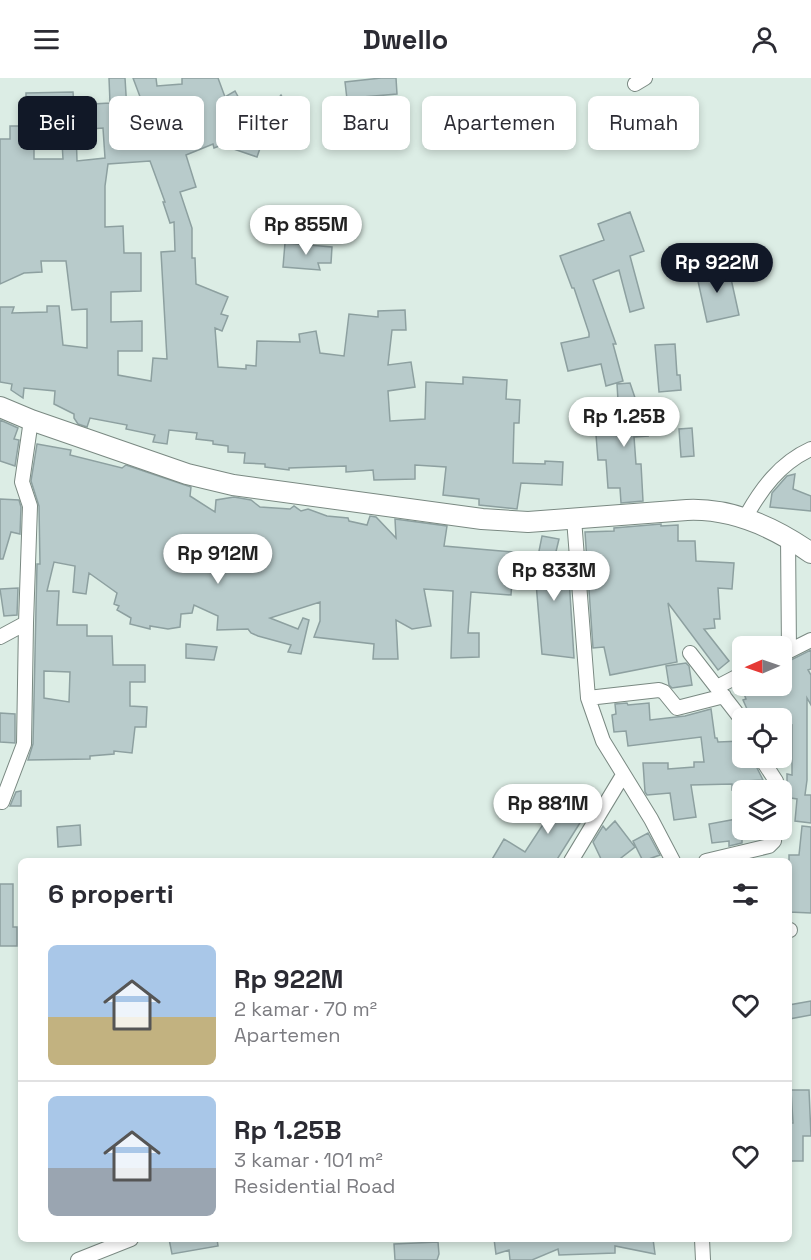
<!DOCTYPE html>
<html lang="id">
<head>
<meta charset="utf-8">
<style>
  :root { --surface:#fff; --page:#f7f7f7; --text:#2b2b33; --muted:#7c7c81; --line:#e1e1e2; --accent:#111827 }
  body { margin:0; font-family:"Space Grotesk",sans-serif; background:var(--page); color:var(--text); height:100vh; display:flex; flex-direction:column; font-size:22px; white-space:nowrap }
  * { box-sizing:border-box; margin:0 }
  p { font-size:20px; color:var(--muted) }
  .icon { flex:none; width:33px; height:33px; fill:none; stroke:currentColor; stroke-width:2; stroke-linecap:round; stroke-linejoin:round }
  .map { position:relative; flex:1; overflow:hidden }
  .panel { position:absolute; left:18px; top:780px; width:774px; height:384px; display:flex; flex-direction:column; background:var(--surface); border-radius:9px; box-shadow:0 3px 9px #0003 }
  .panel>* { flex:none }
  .guide { position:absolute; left:18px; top:18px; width:776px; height:54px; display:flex; gap:12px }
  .needle { width:39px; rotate:268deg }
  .controls { position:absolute; left:732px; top:558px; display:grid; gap:12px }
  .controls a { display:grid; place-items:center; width:60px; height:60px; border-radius:9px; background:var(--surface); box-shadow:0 3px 9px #0003; font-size:30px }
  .price { position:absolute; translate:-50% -51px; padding:0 14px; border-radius:21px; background:#fff; color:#222; font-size:20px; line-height:39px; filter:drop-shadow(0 2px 3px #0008) }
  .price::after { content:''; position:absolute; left:50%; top:36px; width:18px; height:14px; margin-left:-9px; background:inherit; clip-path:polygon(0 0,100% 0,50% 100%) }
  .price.current { background:var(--accent); color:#fff }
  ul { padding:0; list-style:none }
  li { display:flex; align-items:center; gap:18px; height:150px; padding:0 30px }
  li+li { border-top:2px solid var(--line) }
  li span { display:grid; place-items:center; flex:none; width:168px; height:120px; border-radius:9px; color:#555 }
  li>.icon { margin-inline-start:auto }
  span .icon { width:72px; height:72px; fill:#fffc; stroke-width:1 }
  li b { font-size:26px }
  h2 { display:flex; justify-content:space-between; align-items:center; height:72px; padding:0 30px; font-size:26px }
  .pill { padding:0 21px; border-radius:9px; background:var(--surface); box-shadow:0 3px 9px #0003; font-size:21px; line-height:54px }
  .pill.current { background:var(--accent); color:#fff }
  header { display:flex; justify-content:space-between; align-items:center; height:78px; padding:0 30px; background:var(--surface); font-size:27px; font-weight:800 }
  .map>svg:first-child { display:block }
  .building { fill:#b8cbcb; stroke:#8da0a0; stroke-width:1.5; fill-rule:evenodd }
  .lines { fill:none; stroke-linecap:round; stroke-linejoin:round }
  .minor-casing { stroke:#7a8982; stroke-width:16 }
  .secondary-casing { stroke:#7a8982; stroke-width:22 }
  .minor { stroke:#fff; stroke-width:14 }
  .secondary { stroke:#fff; stroke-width:20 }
</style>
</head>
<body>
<header><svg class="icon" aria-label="menu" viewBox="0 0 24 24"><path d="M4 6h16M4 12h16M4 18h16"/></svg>Dwello<svg class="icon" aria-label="person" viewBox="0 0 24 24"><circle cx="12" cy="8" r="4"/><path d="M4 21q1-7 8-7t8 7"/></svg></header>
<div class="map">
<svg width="811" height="1182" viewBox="0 0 811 1182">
  <rect width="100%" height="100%" fill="#dcede5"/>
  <path class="building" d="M109 0H125L129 65 157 63 153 51 157 50 155 23 142 24 133 0H156L157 8 182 6V0H218L225 19 235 13 242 26 223 37 264 51 272 28 281 17 300 48 292 57 283 59 278 56H265L257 79 222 67 214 70 213 66 186 77 196 109 180 114 192 150V180H195L196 206 228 219 221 236 228 238 222 253 215 250 218 289 246 291V287L256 288 257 263 300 264 299 256 316 253 320 275 344 278 349 236 378 239V233L405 232 406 252H392L388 287 411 284 415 309 388 313 390 343 425 341 426 304 463 306V299L507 302 506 321 520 322 519 345H514L513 385 545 386V383L563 384 562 407 521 405 517 431 479 427V421L443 417 446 389 415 387V401L374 402 373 392 346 394V388L289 390V392L265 389V386L244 385 245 375 228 374V368L213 366V363L196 361 197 355 169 352 167 366 153 364 155 357 126 351 127 347 90 340 87 349 78 346 74 340V336L54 326 55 313 24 310 23 320 11 312 12 306 0 304V229H14L12 235 47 234V228H59L63 267 87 270V231L72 232 66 183H41L42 194 24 195 0 206V61H10V48H30V64H34V81H63L61 47H55V41L26 31V15L73 14 74 27 110 25ZM103 50 105 80 77 83 76 52ZM150 83 165 124H163L170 145 174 144 175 173 161 174 167 281 153 280 151 303 118 297V273H142V243L111 244V214L141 213V175H124L123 148 105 149V108L108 86Z
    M381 0H396L397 16 363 19 364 28 348 30 345 4Z
    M630 134 644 173 630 178 644 230 630 234 619 192 593 202 616 266H613L623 303 606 308 601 286 568 293 561 265 589 259V255L574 210H572L560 178 604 162 598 146Z
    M285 165 332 169 331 185H318L320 192 283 189Z
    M728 187 739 237 707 244 696 194Z
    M675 266 677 297H680L681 312 659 314 655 267Z
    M630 305 648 358 634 359 636 386H641L643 423 621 425 620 410H608L606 382H598L596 357 620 356 617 306Z
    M0 342 18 350 14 361 19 362 15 388 0 383Z
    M692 350 694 378 681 379 679 351Z
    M37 366 71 372 70 377 122 390 126 387 191 409 190 418 215 434 216 422 234 419 251 422 260 429 290 431 294 428 301 433 308 431 327 438 348 440 349 443 367 447 370 438 376 439 396 460 395 441 447 448 444 468 514 474 511 517 471 514 468 555H479V579L451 580 453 513 424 511 431 548 412 551 396 542 398 581H373L374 566 314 559 320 543V524L270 540 298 551 303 540 309 542 301 576 288 574 291 567 258 558 251 555 248 551 217 552 218 538 194 527 192 535 181 536 180 549 168 551 150 548V551L130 546 131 540 117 532 119 528 114 526 117 515 89 495 86 516 73 514 75 488 54 484 47 513H59L57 547H87V558H112L113 587H145V604H130V628L147 629 146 649H135L132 675 114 673V676L90 678V681L28 682 33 666 37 486H40L39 428 31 403ZM44 593 70 594 69 624 44 620Z
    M795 396 793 411 811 418V433L770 429 772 415 787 398Z
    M0 421 19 422 21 429 20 456 11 454 3 481H0Z
    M661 446V448L678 447V463H695L696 483 734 485 732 511 718 510 720 541H714L715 550 704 551 729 583 718 592 668 525 677 584 610 597 604 569 593 570 585 454 614 453V450Z
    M542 458 559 461 553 486 568 484 574 580 542 576 535 493Z
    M18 510 17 537 4 538 0 511Z
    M186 566 217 569 214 582 186 580Z
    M811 572V591L808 592 811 597V627L807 620V702L805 717H811V745L795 743 797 721 784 719 787 714V696L792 697V647L782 651V640H751L743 622 746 621 741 608H782V585L787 584Z
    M686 585 689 588 692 607 672 610 669 607 666 588Z
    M627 625 628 627 649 625 650 642 685 638 711 631 715 660H717L718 664 742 663V680H750V689L756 688 763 702 745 703 746 712H732V706L691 707 696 739 674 742 670 715 647 717 645 714 643 685H668V691L694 689V684H704L701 659 628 668 626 653 614 654 612 637 616 636 615 626Z
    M0 635 15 636V665L0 664Z
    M21 713V728H10L16 714Z
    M563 716 590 729 556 783H491L504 761 525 774Z
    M742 740V765L729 768V763L712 765 709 746Z
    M615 743 635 769 617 783H602L593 764 603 748 606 752Z
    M80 747 81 767 58 769 57 749Z
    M802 748 811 749V835L789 834V777H799Z
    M648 755 660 777 643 783 633 763Z
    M0 806H13V849H17V868H0Z
    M811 923V937L789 941V927Z
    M791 1012H809L811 1058H803V1083H791V1067H789V1045H793Z
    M169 1161H217L218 1168 172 1176Z
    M494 1161H653L655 1176 615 1168V1175L559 1177 558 1171 532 1182H510L509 1172 496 1176Z
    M438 1164 439 1176 437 1182H395L394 1166Z"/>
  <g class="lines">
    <g class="minor-casing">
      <path id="minor" d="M635 6 645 0
        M745 440C761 411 780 385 811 371
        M574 441 588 620 603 663 651 741 673 783
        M788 459 789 573
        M0 559 26 545 30 428 22 404 31 342
        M690 575 742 642
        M783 576 811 562
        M717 609 742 596
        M588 620 659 612 664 614 677 630 724 618
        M761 680 776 703 778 712
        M2 724 24 666 26 545
        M571 783 623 697
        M706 783 769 768 774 763 775 752
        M789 852H790
        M702 1161 703 1182
        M78 1182 131 1161"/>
    </g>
    <g class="secondary-casing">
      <path id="secondary" d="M0 329 31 342 187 396 233 407 482 441 528 444 687 432C733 430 774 449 811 475"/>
    </g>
    <use href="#minor" class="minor"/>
    <use href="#secondary" class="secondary"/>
  </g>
</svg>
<div class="controls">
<a><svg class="needle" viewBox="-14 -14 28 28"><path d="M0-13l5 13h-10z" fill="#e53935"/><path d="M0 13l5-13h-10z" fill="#7c7c81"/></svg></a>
<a><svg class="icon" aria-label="locate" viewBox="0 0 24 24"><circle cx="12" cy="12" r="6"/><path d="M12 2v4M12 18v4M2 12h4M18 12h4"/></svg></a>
<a><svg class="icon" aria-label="layers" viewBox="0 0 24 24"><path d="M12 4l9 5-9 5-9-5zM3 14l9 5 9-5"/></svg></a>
</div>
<b class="price" style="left:306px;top:178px">Rp 855M</b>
<b class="price current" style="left:717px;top:216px">Rp 922M</b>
<b class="price" style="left:624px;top:370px">Rp 1.25B</b>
<b class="price" style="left:218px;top:507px">Rp 912M</b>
<b class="price" style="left:554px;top:524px">Rp 833M</b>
<b class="price" style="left:548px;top:757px">Rp 881M</b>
<div class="guide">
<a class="pill current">Beli</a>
<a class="pill">Sewa</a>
<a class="pill">Filter</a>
<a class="pill">Baru</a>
<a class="pill">Apartemen</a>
<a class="pill">Rumah</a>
</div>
<section class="panel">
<h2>6 properti<svg class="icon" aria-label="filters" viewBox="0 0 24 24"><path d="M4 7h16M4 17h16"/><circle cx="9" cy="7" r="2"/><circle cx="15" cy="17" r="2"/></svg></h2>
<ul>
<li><span style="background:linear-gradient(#a9c7e8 60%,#c2b280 0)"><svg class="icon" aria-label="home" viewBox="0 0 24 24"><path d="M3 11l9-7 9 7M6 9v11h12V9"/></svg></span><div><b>Rp 922M</b><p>2 kamar · 70 m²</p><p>Apartemen</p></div><svg class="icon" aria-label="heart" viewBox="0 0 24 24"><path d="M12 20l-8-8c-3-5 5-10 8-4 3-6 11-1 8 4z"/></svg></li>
<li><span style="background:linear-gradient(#a9c7e8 60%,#9aa5b1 0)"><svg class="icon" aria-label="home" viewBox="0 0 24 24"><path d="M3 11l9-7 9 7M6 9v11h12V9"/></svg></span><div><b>Rp 1.25B</b><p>3 kamar · 101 m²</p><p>Residential Road</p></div><svg class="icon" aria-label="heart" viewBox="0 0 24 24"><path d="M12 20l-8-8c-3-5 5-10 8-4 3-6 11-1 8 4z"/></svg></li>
</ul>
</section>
</div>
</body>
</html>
